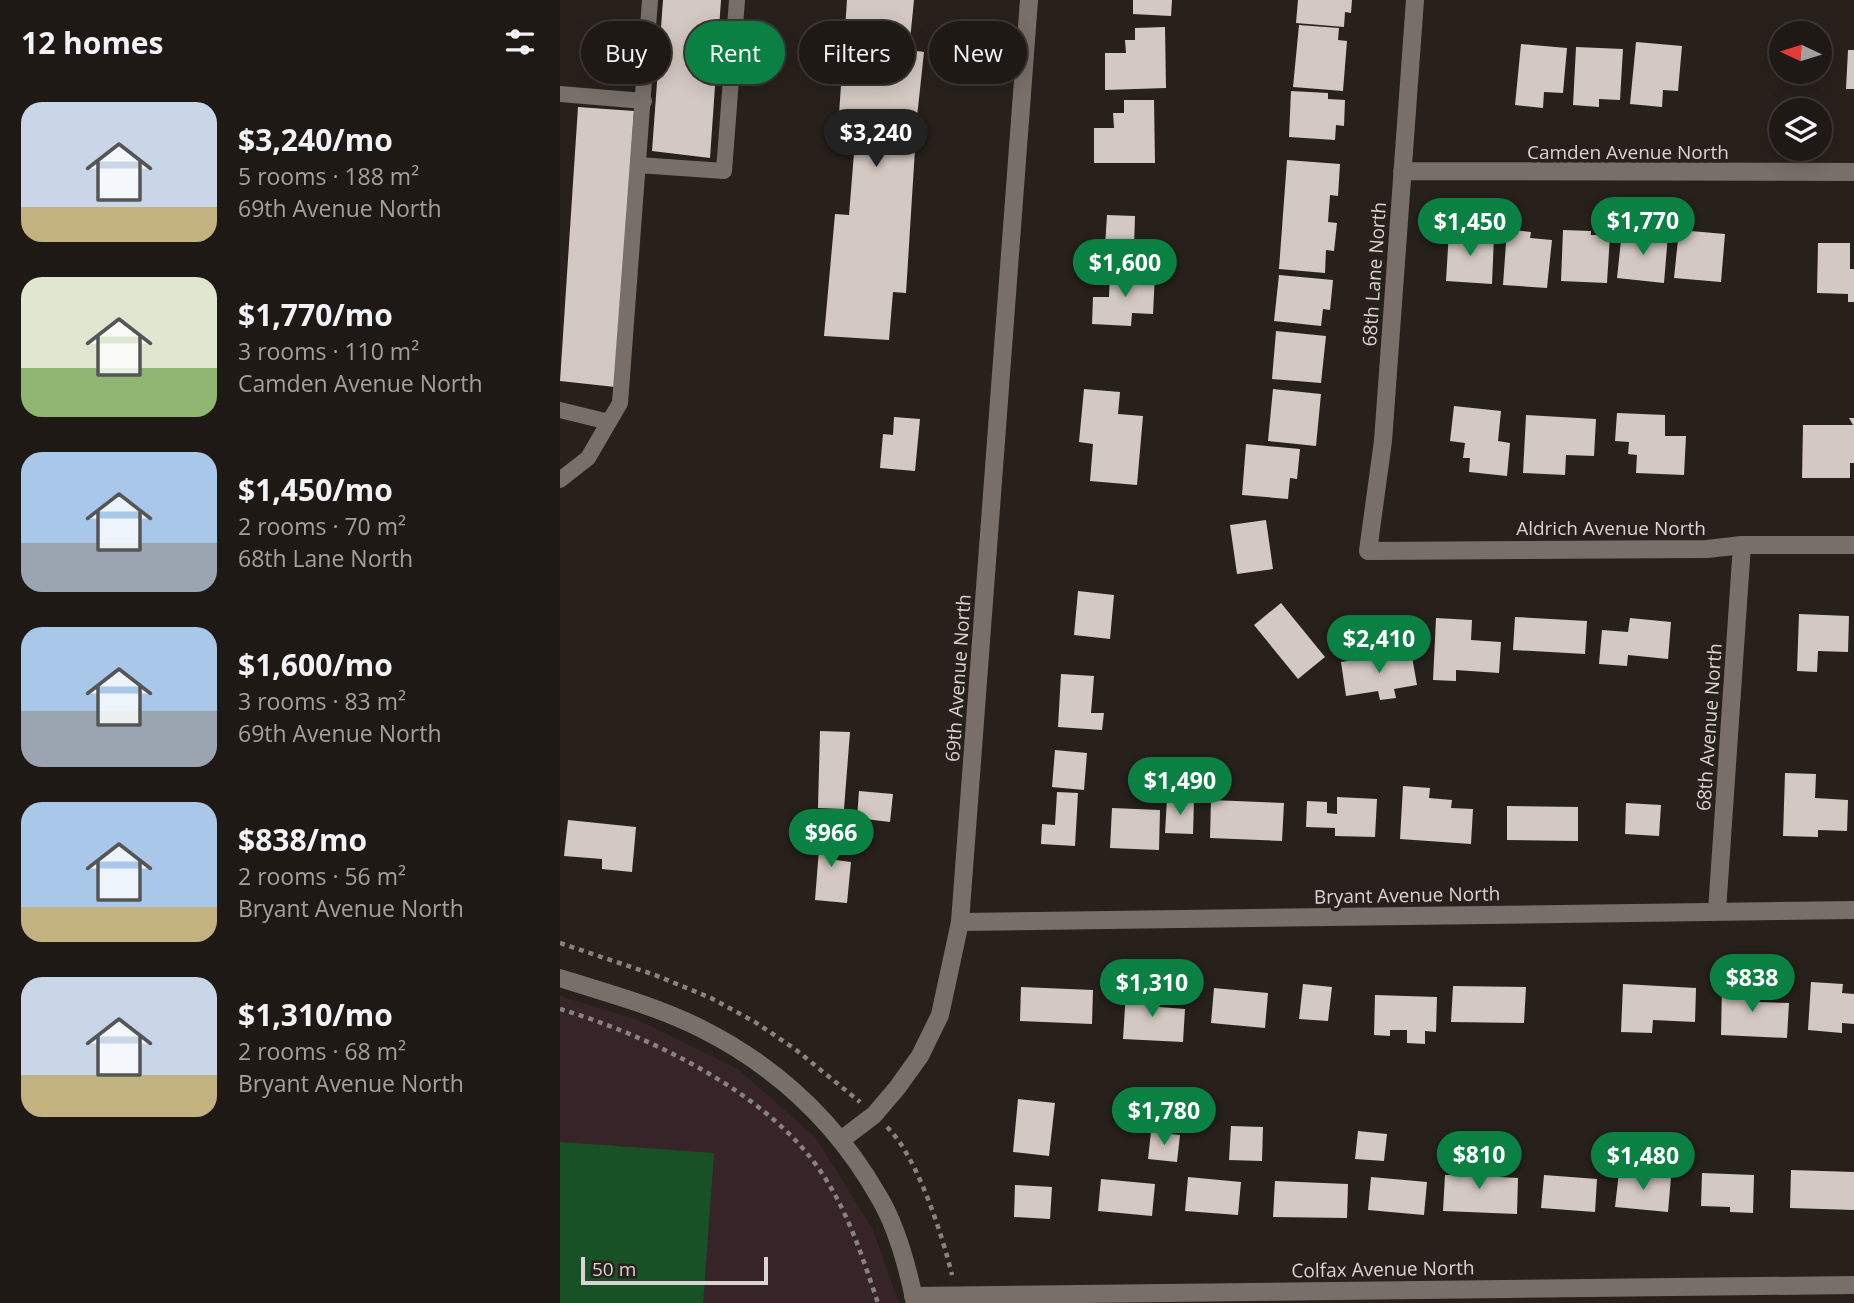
<!DOCTYPE html>
<html lang="en">
<head>
<meta charset="utf-8">
<style>
  :root { --surface:#1e1914; --page:#26221d; --text:#f1f3f6; --muted:#a1a0a0; --line:#3c3834; --accent:#0b8043 }
  body { margin:0; font-family:"Open Sans",sans-serif; background:var(--page); color:var(--text); height:100vh; display:flex; flex-direction:column; font-size:26px; white-space:nowrap }
  * { box-sizing:border-box; margin:0 }
  p { font-size:23px; color:var(--muted) }
  .icon { flex:none; width:38px; height:38px; fill:none; stroke:currentColor; stroke-width:2; stroke-linecap:round; stroke-linejoin:round }
  .map { position:relative; flex:1; overflow:hidden }
  .panel { display:flex; flex-direction:column; background:var(--surface); width:560px }
  .panel>* { flex:none }
  .guide { position:absolute; left:21px; top:21px; width:665px; height:63px; display:flex; gap:14px }
  .needle { width:46px; rotate:274deg }
  .fabs { position:absolute; left:1209px; top:21px; display:grid; gap:14px }
  .fabs a { display:grid; place-items:center; width:63px; height:63px; border-radius:50%; background:var(--surface); box-shadow:0 4px 18px #0003,0 0 0 2px var(--line); font-size:35px }
  .scale { position:absolute; left:21px; bottom:18px; width:187px; box-sizing:border-box; padding-left:7px; border:4px solid #d9d4d0; border-top:0; font-size:19px; line-height:24px; white-space:nowrap; color:#d9d4d0; -webkit-text-stroke:5px #28211b; paint-order:stroke }
  .price { position:absolute; translate:-50% -60px; padding:0 16px; border-radius:24px; background:var(--accent); color:#fff; font-size:23px; line-height:46px; filter:drop-shadow(0 2px 4px #0008) }
  .price::after { content:''; position:absolute; left:50%; top:42px; width:21px; height:16px; margin-left:-10px; background:inherit; clip-path:polygon(0 0,100% 0,50% 100%) }
  .price.current { background:#222; color:#fff }
  ul { padding:0; list-style:none }
  li { display:flex; align-items:center; gap:21px; height:175px; padding:0 21px }
  li span { display:grid; place-items:center; flex:none; width:196px; height:140px; border-radius:21px; color:#555 }
  li>.icon { margin-inline-start:auto }
  span .icon { width:84px; height:84px; fill:#fffc; stroke-width:1 }
  li b { font-size:30px }
  h2 { display:flex; justify-content:space-between; align-items:center; height:84px; padding:0 21px; font-size:30px }
  .chip { padding:0 24px; border-radius:32px; background:var(--surface); box-shadow:0 4px 18px #0003,0 0 0 2px var(--line); font-size:24px; line-height:63px }
  .chip.current { background:var(--accent); color:#fff }
  main { display:flex; flex:1; min-height:0 }
  .map>svg:first-child { display:block }
  .education { fill:#372429 }
  .green { fill:#195127 }
  .building { fill:#d4c8c2 }
  .lines { fill:none; stroke-linecap:round; stroke-linejoin:round }
  .path { stroke:#88827d; stroke-width:4.5; stroke-dasharray:5 5; stroke-linecap:butt }
  .lane { stroke:#787068; stroke-width:16 }
  .street { stroke:#787068; stroke-width:18 }
  .secondary { stroke:#787068; stroke-width:18 }
  .labels { text-anchor:middle; dominant-baseline:central; stroke-width:7; stroke-linejoin:round; paint-order:stroke }
  .street-label { font-size:19px; fill:#d9d4d0; stroke:#28211b }
</style>
</head>
<body>
<main>
<section class="panel">
<h2>12 homes<svg class="icon" aria-label="filters" viewBox="0 0 24 24"><path d="M4 7h16M4 17h16"/><circle cx="9" cy="7" r="2"/><circle cx="15" cy="17" r="2"/></svg></h2>
<ul>
<li><span style="background:linear-gradient(#c9d6e8 75%,#c2b280 0)"><svg class="icon" aria-label="home" viewBox="0 0 24 24"><path d="M3 11l9-7 9 7M6 9v11h12V9"/></svg></span><div><b>$3,240/mo</b><p>5 rooms · 188 m²</p><p>69th Avenue North</p></div></li>
<li><span style="background:linear-gradient(#dfe7d0 65%,#8fb573 0)"><svg class="icon" aria-label="home" viewBox="0 0 24 24"><path d="M3 11l9-7 9 7M6 9v11h12V9"/></svg></span><div><b>$1,770/mo</b><p>3 rooms · 110 m²</p><p>Camden Avenue North</p></div></li>
<li><span style="background:linear-gradient(#a9c7e8 65%,#9aa5b1 0)"><svg class="icon" aria-label="home" viewBox="0 0 24 24"><path d="M3 11l9-7 9 7M6 9v11h12V9"/></svg></span><div><b>$1,450/mo</b><p>2 rooms · 70 m²</p><p>68th Lane North</p></div></li>
<li><span style="background:linear-gradient(#a9c7e8 60%,#9aa5b1 0)"><svg class="icon" aria-label="home" viewBox="0 0 24 24"><path d="M3 11l9-7 9 7M6 9v11h12V9"/></svg></span><div><b>$1,600/mo</b><p>3 rooms · 83 m²</p><p>69th Avenue North</p></div></li>
<li><span style="background:linear-gradient(#a9c7e8 75%,#c2b280 0)"><svg class="icon" aria-label="home" viewBox="0 0 24 24"><path d="M3 11l9-7 9 7M6 9v11h12V9"/></svg></span><div><b>$838/mo</b><p>2 rooms · 56 m²</p><p>Bryant Avenue North</p></div></li>
<li><span style="background:linear-gradient(#c9d6e8 70%,#c2b280 0)"><svg class="icon" aria-label="home" viewBox="0 0 24 24"><path d="M3 11l9-7 9 7M6 9v11h12V9"/></svg></span><div><b>$1,310/mo</b><p>2 rooms · 68 m²</p><p>Bryant Avenue North</p></div></li>
</ul>
</section>
<div class="map">
<svg width="1294" height="1303" viewBox="0 0 1294 1303">
  <rect width="100%" height="100%" fill="#28211b"/>
  <path class="education" d="M0 996 78 1020 178 1069 256 1138 313 1230 339 1303H0Z"/>
  <path class="green" d="M0 1142 154 1153 143 1303H0Z"/>
  <path class="building" d="M103 0H161L150 158 92 151Z
    M287 0H354L349 50 364 52 357 117 346 293 333 292 329 340 264 336 275 214 289 215 297 116 279 114Z
    M573 0H612L611 16 573 14Z
    M738 0H792L791 13 785 12 784 27 736 23Z
    M739 25 779 28 778 40 787 41 783 91 733 87Z
    M605 27 606 88 545 90V53H566L565 40H575V28Z
    M1076 42 1122 46 1118 91 1103 90 1102 107 1070 104Z
    M961 44 1007 48 1003 93 984 92 983 108 955 105Z
    M1016 47 1063 49 1060 100 1039 99V107L1013 105Z
    M1288 50H1294V89H1286Z
    M731 91 768 93V99L785 100 784 126 776 125 775 140 729 137Z
    M564 100H594L595 163H534V128H554L553 113H564Z
    M18 107 74 111 55 387 0 381Z
    M727 160 780 164 778 196 770 195 768 222 777 223 774 251 766 250 765 273 719 269Z
    M547 215 575 216 574 247 545 246Z
    M947 229 971 232 970 238 992 240 987 288 943 285Z
    M1003 230 1031 231V235H1050L1047 283 1001 281Z
    M1119 230 1165 234 1161 282 1114 278Z
    M889 231 934 236 932 284 886 281Z
    M1062 231 1108 235 1104 283 1057 278Z
    M1258 243H1290V269H1294V302H1288V294L1257 293Z
    M550 271 595 273 593 314 572 313 571 326 532 324 533 297H549Z
    M719 275 773 280 770 310 763 309 761 326 714 321Z
    M716 331 766 336 761 383 712 379Z
    M524 389 560 392 558 414 583 416 577 485 530 481 533 444 519 442Z
    M713 389 761 394 756 446 708 441Z
    M894 406 941 411 938 441 950 443 947 476 909 472 910 458H903L905 443 890 441Z
    M1057 413 1105 415V436H1126L1124 475 1076 473 1077 455 1068 454 1069 442 1055 441Z
    M966 415 1036 419 1034 456 1006 455 1005 475 963 473Z
    M334 417 360 419 355 471 320 468 323 434 333 435Z
    M1289 418H1294V463H1290V478H1242L1243 425H1293Z
    M686 444 740 449 737 479 730 478 728 499 682 495Z
    M706 520 713 569 677 574 670 525Z
    M518 591 554 595 550 639 514 635Z
    M721 603 765 657 738 679 694 625Z
    M1239 614 1289 616 1288 652 1258 651 1257 672 1237 671Z
    M955 617 1027 621 1025 654 953 650Z
    M876 618 912 620 911 640 941 642 939 673 896 670V681L873 680Z
    M1070 618 1111 622 1108 659 1068 655 1067 666 1039 664 1042 630 1068 632Z
    M851 651 857 685 834 689 836 698 820 700 818 691 786 696 781 662Z
    M501 674 534 676 531 713H544L542 730 498 727Z
    M260 731 290 732 284 809 258 808Z
    M495 750 527 753 524 790 492 787Z
    M1225 773 1256 774 1255 798 1288 800 1287 831 1258 830V837L1223 836Z
    M843 786 870 788 869 798 892 800 891 808 913 809 911 844 840 839Z
    M299 791 333 794 330 822 297 818Z
    M497 792 518 793 515 846 481 844 482 824 495 825Z
    M777 797 817 799 815 837 775 836V828L746 827 747 801 767 802V813L777 814Z
    M607 799 634 800 633 834 605 833Z
    M651 800 724 803 722 841 650 838Z
    M1066 803 1101 805 1099 836 1065 834Z
    M947 806 1018 807V841L947 840Z
    M552 808 600 810 599 850 550 848Z
    M8 820 76 827 72 872 42 869V859L4 856Z
    M254 830 278 832 276 860 291 862 287 903 255 900 259 849 252 848Z
    M1251 982 1283 984 1282 993 1294 994V1024L1282 1023V1033L1248 1030Z
    M743 984 772 987 768 1021 739 1019Z
    M1063 984 1136 988 1135 1022 1093 1020 1092 1033 1061 1032Z
    M1162 984 1198 985 1197 1002 1229 1003 1227 1038 1161 1035Z
    M893 986 966 987 964 1023 891 1022Z
    M461 987 533 990 532 1024 460 1021Z
    M654 988 708 993 705 1028 651 1023Z
    M566 991 600 993 599 1007 625 1009 623 1042 563 1039Z
    M815 995 877 997 876 1032 865 1031V1044L847 1043V1030H830V1036L814 1035Z
    M458 1099 495 1103 489 1156 453 1152Z
    M671 1126 703 1127 702 1161 669 1160Z
    M798 1131 827 1134 824 1161 795 1159Z
    M591 1132 620 1135 617 1162 588 1159Z
    M898 1158 923 1159 922 1176 958 1178 957 1214 883 1211 885 1175H897Z
    M1231 1170 1294 1172V1210L1230 1208Z
    M1059 1172 1111 1177 1108 1212 1055 1207Z
    M1142 1173 1194 1175 1193 1213 1170 1212V1207L1141 1206Z
    M984 1175 1037 1179 1035 1212 981 1208Z
    M628 1177 681 1182 678 1215 625 1211Z
    M811 1177 867 1182 864 1215 808 1210Z
    M541 1179 595 1184 592 1216 538 1211Z
    M715 1181 788 1184 787 1218 713 1217Z
    M455 1185 492 1187 490 1219 454 1217Z"/>
  <g class="lines">
    <path class="path" d="M0 943 95 975 151 998 195 1022 235 1049 300 1102
      M0 1009C90 1036 211 1094 263 1175 289 1214 303 1259 318 1303
      M327 1127C357 1156 382 1234 392 1275"/>
    <path class="lane" d="M0 94 84 101
      M78 165 164 171 177 0
      M0 410 49 422
      M0 480 28 458 60 403 90 0"/>
    <path class="street" d="M855 0 823 441 808 551 1147 549 1182 545H1294
      M842 171 1294 172
      M1157 911 1182 545
      M400 922 1294 910
      M281 1140 314 1115 337 1088 360 1056 380 1015 400 922 469 0
      M353 1296 1294 1285"/>
    <path class="secondary" d="M0 978C47 993 96 1006 140 1028 216 1066 277 1123 319 1197 337 1227 348 1269 355 1303"/>
  </g>
  <g class="labels">
    <g class="street-label">
      <text x="1068" y="152">Camden Avenue North</text>
      <text transform="translate(814 274) rotate(-86)">68th Lane North</text>
      <text x="1051" y="528">Aldrich Avenue North</text>
      <text transform="translate(398 678) rotate(-86)">69th Avenue North</text>
      <text transform="translate(1149 727) rotate(-86)">68th Avenue North</text>
      <text transform="translate(847 895) rotate(-1)">Bryant Avenue North</text>
      <text transform="translate(823 1269) rotate(-1)">Colfax Avenue North</text>
    </g>
  </g>
</svg>
<div class="fabs">
<a><svg class="needle" viewBox="-14 -14 28 28"><path d="M0-13l5 13h-10z" fill="#e53935"/><path d="M0 13l5-13h-10z" fill="#a1a0a0"/></svg></a>
<a><svg class="icon" aria-label="layers" viewBox="0 0 24 24"><path d="M12 4l9 5-9 5-9-5zM3 14l9 5 9-5"/></svg></a>
</div>
<div class="scale">50 m</div>
<b class="price current" style="left:316px;top:169px">$3,240</b>
<b class="price" style="left:1083px;top:257px">$1,770</b>
<b class="price" style="left:910px;top:258px">$1,450</b>
<b class="price" style="left:565px;top:299px">$1,600</b>
<b class="price" style="left:819px;top:675px">$2,410</b>
<b class="price" style="left:620px;top:817px">$1,490</b>
<b class="price" style="left:271px;top:869px">$966</b>
<b class="price" style="left:1192px;top:1014px">$838</b>
<b class="price" style="left:592px;top:1019px">$1,310</b>
<b class="price" style="left:604px;top:1147px">$1,780</b>
<b class="price" style="left:919px;top:1191px">$810</b>
<b class="price" style="left:1083px;top:1192px">$1,480</b>
<div class="guide">
<a class="chip">Buy</a>
<a class="chip current">Rent</a>
<a class="chip">Filters</a>
<a class="chip">New</a>
</div>
</div>
</main>
</body>
</html>
